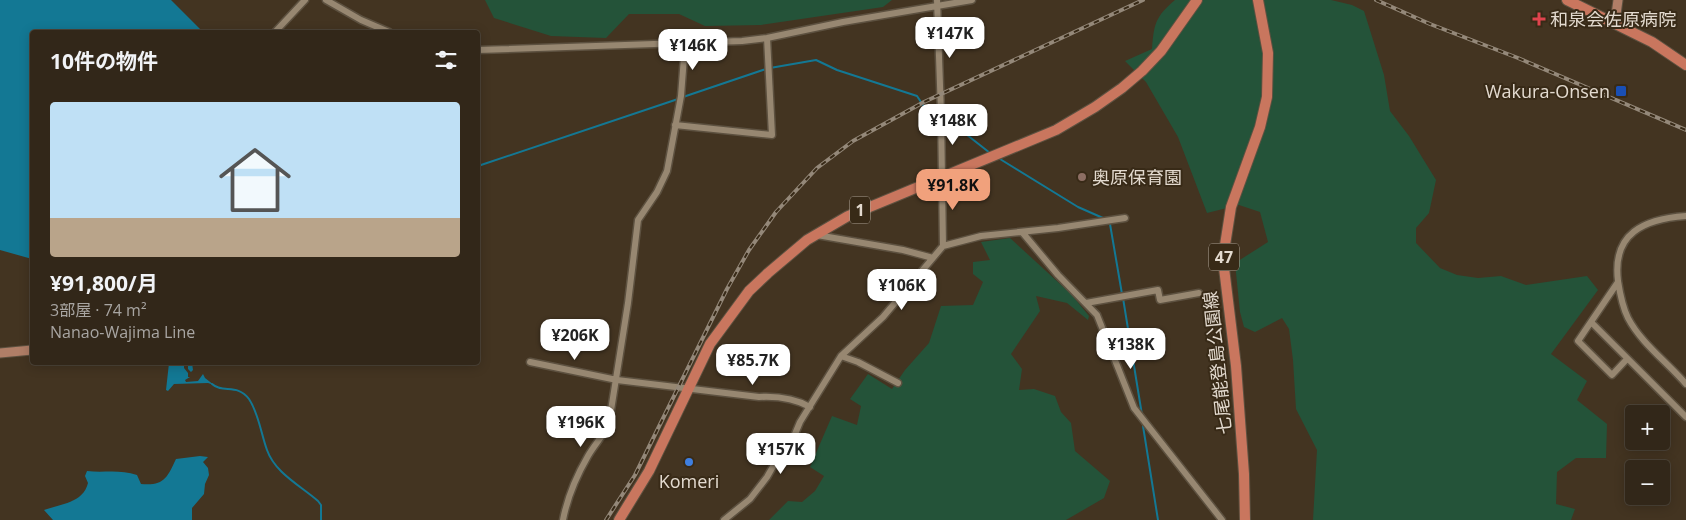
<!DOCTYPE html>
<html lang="ja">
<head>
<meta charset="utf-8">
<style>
  :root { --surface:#322719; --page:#3a2f22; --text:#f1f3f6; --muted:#a8a5a2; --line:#4d4438; --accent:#f1a17c }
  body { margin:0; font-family:"Open Sans","Noto Sans JP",sans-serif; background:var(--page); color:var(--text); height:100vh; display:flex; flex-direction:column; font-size:19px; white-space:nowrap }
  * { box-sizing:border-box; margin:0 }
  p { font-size:16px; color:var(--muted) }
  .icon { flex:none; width:28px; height:28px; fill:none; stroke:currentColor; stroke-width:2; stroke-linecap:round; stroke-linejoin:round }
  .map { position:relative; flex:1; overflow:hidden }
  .drawer { position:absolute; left:30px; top:30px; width:450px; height:335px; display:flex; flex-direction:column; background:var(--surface); border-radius:5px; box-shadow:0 2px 12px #0003,0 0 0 1px var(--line) }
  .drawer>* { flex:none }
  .fabs { position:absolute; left:1625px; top:405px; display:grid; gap:10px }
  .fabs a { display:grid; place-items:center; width:45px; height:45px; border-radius:5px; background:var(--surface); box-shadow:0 2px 12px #0003,0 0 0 1px var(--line); font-size:25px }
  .price { position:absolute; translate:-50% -42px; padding:0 11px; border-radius:10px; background:#fff; color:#222; font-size:16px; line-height:32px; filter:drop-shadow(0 1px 2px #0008) }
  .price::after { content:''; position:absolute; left:50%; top:30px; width:15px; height:11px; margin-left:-8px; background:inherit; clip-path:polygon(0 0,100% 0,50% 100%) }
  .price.on { background:var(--accent); color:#111 }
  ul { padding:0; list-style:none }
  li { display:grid; align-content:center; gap:10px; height:265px; padding:0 20px }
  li+li { border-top:1px solid var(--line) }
  li span { display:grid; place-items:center; height:155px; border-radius:5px; color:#555 }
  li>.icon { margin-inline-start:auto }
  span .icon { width:90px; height:90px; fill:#fffc; stroke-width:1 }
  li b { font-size:21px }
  h2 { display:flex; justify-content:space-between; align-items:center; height:60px; padding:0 20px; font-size:21px }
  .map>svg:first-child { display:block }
  .green { fill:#245339 }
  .water { fill:#137894 }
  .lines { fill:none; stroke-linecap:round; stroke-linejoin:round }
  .stream { stroke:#137894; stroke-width:2 }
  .street-casing { stroke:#5d5140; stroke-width:9 }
  .secondary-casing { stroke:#5d5140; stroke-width:11 }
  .primary-casing { stroke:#5d5140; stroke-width:12 }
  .street { stroke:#978771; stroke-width:6 }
  .secondary { stroke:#b07e67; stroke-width:9 }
  .primary { stroke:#c9765e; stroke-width:10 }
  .rail-casing { stroke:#948879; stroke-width:4 }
  .rail { stroke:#382a17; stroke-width:2; stroke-dasharray:5.5; stroke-linecap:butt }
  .health-dot { fill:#e0444e; stroke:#382a17; stroke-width:2 }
  .transit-dot { fill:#1a4fb4; stroke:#382a17; stroke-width:2 }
  .education-dot { fill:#8d6e63; stroke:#382a17; stroke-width:2 }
  .shop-dot { fill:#3f7fe0; stroke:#382a17; stroke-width:2 }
  .labels { text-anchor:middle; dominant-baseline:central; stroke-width:4; stroke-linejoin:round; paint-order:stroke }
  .shield { fill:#382a17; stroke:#b0a598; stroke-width:1 }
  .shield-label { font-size:16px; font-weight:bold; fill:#e3dacf }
  .poi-label { font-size:18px; fill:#e3dacf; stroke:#382a17; text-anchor:start }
  .street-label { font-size:18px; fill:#e3dacf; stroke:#382a17 }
</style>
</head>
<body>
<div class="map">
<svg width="1686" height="520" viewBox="0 0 1686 520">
  <rect width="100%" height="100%" fill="#433421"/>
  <path class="green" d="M485 0H892L883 7 761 25 705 26 679 14H629L606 38 551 36 494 18Z
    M1175 0H1331L1352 5 1364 11 1384 75 1390 111 1409 136 1436 180 1429 213 1416 228V243L1440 268 1457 275 1478 278 1501 276 1526 285 1587 276 1598 290 1551 354 1587 381 1577 400 1607 424 1606 458H1576L1557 472 1556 504 1575 509 1571 520H1313L1317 450 1296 409 1293 360 1289 329 1282 318 1255 332 1244 327 1240 312 1235 263 1268 242 1260 212 1239 205 1207 213 1178 137 1146 82 1125 61 1152 49C1154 24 1155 17 1175 0Z
    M1010 238 1071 294 1089 316 1088 320 1067 303 1036 296 1040 311 1011 354 1022 369 1019 390 1034 389 1055 396 1061 412 1071 423 1075 451 1110 481 1104 498 1066 520H769L788 501 802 502 815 491 824 476 810 467 832 416 857 425 861 406 850 399 868 374 892 389 905 370 929 343 941 306 973 305 983 282 973 274V262L990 260 981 242Z"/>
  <path class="water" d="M0 0H171L203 32H32V259L0 250Z
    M169 363H192L193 370 191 372 188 369V365L184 363V368L188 373V377H190L185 380 186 382 198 381 203 374 205 378 214 385 208 383 174 384 168 391 166 390Z
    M200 456 208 457 203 462 208 468 209 475 205 484 204 494 192 508V520H53L44 510C61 504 83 503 88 483L85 476 87 471C104 473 120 469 137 475L141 484C164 486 167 478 176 459Z"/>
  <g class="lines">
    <path class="stream" d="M770 68 816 60 837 70 917 96 925 108 939 114
      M683 97 766 69
      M943 116 990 153
      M1000 159 1078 207 1103 218
      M478 166 678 99
      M1110 224 1122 294
      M1123 298 1142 415
      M212 384C223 394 237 383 249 399 259 414 261 434 267 450 275 473 301 486 318 501L321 505V520
      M1143 426 1158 520"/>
    <g class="street-casing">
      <path id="street" d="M326 0 361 20 389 32
        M937 0 941 113 943 246
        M275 32 305 0
        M478 50 742 41 767 38 843 22 972 0
        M675 125 772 135 767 38
        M1686 216C1644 219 1612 233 1618 281 1620 294 1622 306 1628 318 1641 343 1667 362 1686 384
        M1022 232 1058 275 1097 315 1134 408 1222 520
        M817 235 903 250 933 258
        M1618 282 1578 341 1612 375 1627 359
        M1086 303 1158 290 1160 300 1199 293
        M1591 322 1686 417
        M841 356 858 362 898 383
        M530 362 617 380 759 397C778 396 794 398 810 407
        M563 520C567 499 577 475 588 456 595 444 604 435 609 423L628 303 638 220 657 192 667 171 681 96 685 44
        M724 520 750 499 767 477 779 456 790 446 800 422 841 356 883 317 943 246 981 236 1058 228 1125 218"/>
    </g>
    <g class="secondary-casing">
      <path id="secondary" d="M1615 22 1618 0
        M0 353 32 350"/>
    </g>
    <g class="primary-casing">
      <path id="primary" d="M1567 0 1652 42 1686 65
        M619 520 649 471 710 344 749 291 768 273 807 240 848 216 1056 130 1095 107 1122 88 1142 71 1161 51 1197 0
        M1245 520 1244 474 1236 366 1224 268 1225 245 1231 207 1260 127 1267 97 1268 53 1258 0"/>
    </g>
    <use href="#street" class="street"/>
    <use href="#secondary" class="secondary"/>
    <use href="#primary" class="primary"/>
    <g class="rail-casing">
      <path id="rail" d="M1376 0 1430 24 1518 58 1686 130
        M606 520 635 475 727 289 749 250 776 212 817 168 853 141 924 102 1143 0"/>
    </g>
    <use href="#rail" class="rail"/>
  </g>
  <path class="health-dot" d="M1536.5 11.5h5v5h5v5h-5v5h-5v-5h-5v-5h5z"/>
  <rect class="transit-dot" x="1615" y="85" width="12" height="12" rx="2.5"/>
  <circle class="education-dot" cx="1082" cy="177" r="5"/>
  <circle class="shop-dot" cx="689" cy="462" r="5"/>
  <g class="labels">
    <g class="shield">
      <rect x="850" y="196.5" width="20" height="27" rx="4"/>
      <rect x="1209" y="243.5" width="30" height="27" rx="4"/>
    </g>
    <g class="shield-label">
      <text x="860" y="210">1</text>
      <text x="1224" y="257">47</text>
    </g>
    <g class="poi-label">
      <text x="1550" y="19">和泉会佐原病院</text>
      <text x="1610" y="91" text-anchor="end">Wakura-Onsen</text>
      <text x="1092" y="177">奥原保育園</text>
      <text x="689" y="481" text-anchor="middle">Komeri</text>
    </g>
    <g class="street-label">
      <text transform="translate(1217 363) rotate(-96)">七尾能登島公園線</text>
    </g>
  </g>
</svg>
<div class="fabs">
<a>+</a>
<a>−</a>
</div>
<b class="price" style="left:950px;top:59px">¥147K</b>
<b class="price" style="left:693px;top:71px">¥146K</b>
<b class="price" style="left:953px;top:146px">¥148K</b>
<b class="price on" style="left:953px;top:211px">¥91.8K</b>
<b class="price" style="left:902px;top:311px">¥106K</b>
<b class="price" style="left:575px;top:361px">¥206K</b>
<b class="price" style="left:1131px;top:370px">¥138K</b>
<b class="price" style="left:753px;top:386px">¥85.7K</b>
<b class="price" style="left:581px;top:448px">¥196K</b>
<b class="price" style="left:781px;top:475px">¥157K</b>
<section class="drawer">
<h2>10件の物件<svg class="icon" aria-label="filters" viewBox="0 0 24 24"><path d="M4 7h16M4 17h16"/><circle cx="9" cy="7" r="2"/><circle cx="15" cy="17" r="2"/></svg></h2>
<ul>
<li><span style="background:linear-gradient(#bfe0f5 75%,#b9a48a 0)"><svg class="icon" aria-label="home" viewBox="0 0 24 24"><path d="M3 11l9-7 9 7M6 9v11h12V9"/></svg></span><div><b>¥91,800/月</b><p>3部屋 · 74 m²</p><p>Nanao-Wajima Line</p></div></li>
</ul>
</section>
</div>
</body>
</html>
